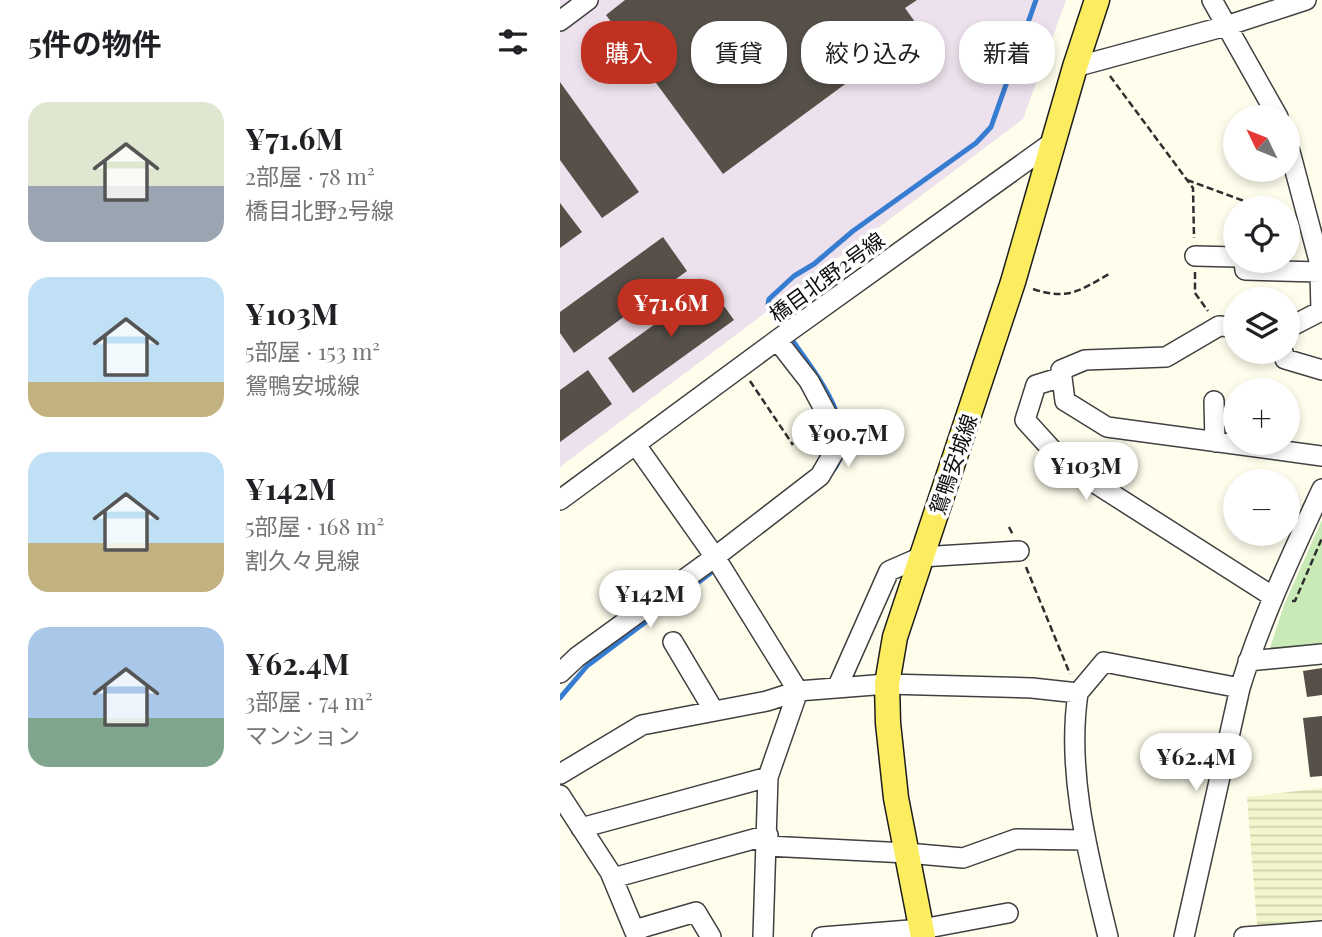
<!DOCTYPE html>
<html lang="ja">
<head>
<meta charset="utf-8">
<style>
  :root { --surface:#fff; --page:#f6f6f6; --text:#202124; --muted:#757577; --accent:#c03122 }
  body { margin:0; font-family:"Playfair Display","Noto Sans JP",serif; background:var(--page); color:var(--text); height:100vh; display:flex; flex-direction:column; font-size:26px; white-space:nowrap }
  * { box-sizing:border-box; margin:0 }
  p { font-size:23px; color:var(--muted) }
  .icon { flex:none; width:38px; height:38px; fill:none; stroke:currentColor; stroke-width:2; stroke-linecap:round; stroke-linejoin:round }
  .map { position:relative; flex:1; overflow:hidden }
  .details { display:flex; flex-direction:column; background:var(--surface); width:560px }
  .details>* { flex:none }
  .top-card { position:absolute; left:21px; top:21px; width:635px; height:63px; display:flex; gap:14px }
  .needle { width:46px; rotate:313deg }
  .controls { position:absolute; left:663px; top:105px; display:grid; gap:14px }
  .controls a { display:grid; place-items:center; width:77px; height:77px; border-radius:50%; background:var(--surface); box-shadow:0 4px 10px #0003; font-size:35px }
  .price { position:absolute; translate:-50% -60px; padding:0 16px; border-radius:24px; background:#fff; color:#222; font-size:23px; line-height:46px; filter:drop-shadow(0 2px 4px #0008) }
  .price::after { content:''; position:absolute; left:50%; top:42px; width:21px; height:16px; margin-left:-10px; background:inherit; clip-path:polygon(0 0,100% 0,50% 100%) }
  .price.current { background:var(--accent); color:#fff }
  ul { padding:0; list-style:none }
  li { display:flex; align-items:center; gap:21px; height:175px; padding:0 28px }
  li span { display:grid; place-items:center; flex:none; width:196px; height:140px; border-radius:21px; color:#555 }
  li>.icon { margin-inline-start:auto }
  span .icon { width:84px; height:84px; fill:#fffc; stroke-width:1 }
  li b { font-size:30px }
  h2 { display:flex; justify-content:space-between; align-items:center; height:84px; padding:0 28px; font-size:30px }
  .chip { padding:0 24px; border-radius:28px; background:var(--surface); box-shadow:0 4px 10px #0003; font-size:24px; line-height:63px }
  .chip.current { background:var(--accent); color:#fff }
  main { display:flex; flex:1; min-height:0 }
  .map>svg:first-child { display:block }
  .industrial { fill:#ece1ec }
  .farmland { fill:url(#farmland-rules) }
  .green { fill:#c9eab6 }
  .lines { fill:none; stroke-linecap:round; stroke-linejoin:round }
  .stream { stroke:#367cd0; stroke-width:5 }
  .building { fill:#565049 }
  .minor-casing { stroke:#404040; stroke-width:22 }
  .major-casing { stroke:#1e1e1e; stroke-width:27 }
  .path { stroke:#2f2f2f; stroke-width:2.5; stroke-dasharray:7 3.5; stroke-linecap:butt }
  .minor { stroke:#fff; stroke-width:19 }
  .major { stroke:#fbec60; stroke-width:24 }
  .labels { text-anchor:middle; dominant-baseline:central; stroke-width:7; stroke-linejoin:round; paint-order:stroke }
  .street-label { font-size:21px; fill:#0d0d0d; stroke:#fff }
</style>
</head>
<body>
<main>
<section class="details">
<h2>5件の物件<svg class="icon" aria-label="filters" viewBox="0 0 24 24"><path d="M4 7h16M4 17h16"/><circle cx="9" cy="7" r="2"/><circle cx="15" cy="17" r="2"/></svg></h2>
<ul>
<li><span style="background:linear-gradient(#dfe7d0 60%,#9aa5b1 0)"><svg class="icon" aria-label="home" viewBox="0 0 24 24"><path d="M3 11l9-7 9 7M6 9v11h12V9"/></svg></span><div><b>¥71.6M</b><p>2部屋 · 78 m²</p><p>橋目北野2号線</p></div></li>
<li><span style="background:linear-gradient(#bfe0f5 75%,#c2b280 0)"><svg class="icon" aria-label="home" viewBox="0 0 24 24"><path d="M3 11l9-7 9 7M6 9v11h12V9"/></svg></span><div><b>¥103M</b><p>5部屋 · 153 m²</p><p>鴛鴨安城線</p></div></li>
<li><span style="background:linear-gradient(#bfe0f5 65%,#c2b280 0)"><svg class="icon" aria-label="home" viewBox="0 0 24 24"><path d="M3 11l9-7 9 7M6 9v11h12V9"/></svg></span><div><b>¥142M</b><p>5部屋 · 168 m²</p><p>割久々見線</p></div></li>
<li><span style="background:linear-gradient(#a9c7e8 65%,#7fa58c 0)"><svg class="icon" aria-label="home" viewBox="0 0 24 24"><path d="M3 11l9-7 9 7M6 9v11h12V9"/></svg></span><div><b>¥62.4M</b><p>3部屋 · 74 m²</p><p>マンション</p></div></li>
</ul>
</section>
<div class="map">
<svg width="762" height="937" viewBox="0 0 762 937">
  <defs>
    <pattern id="farmland-rules" width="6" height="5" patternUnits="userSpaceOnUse" patternTransform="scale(1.75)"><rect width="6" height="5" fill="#f3f5cc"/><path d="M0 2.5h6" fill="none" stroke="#cfd1ae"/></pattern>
  </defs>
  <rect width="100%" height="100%" fill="#fffeed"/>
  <path class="industrial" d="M0 0H506L463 119 0 467Z"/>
  <path class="farmland" d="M762 788V937H698L687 797Z"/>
  <path class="green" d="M762 520V652L706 660 724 605Z"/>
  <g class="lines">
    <path class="stream" d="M224 329 208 304 209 299 234 276 254 264 293 231 416 143 431 127 476 0
      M230 337C253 370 307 435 271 473
      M0 698 27 666 156 569"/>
  </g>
  <path class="building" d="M65 0H357L345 8 360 29 163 174 46 15Z
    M0 82 79 192 42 218 0 160Z
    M0 203 22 232 0 248Z
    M103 237 127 271 14 353 0 333V312Z
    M149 285 174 320 73 393 48 358Z
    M28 370 52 404 0 442V390Z
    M762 668V695L747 697 743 671Z
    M762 716V776L750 777 743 718Z"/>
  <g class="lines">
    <g class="minor-casing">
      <path id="minor" d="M652 0 718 117
        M0 21 28 0
        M515 67 666 26 746 0
        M728 144 762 272
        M635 256 676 257
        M684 261 685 270 760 272 761 311 728 328
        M676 327 659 326 606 357 525 360 501 370 505 401 547 427 762 456
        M723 352 725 359 762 370
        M502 377 476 385 465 420 505 464 712 596
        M654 401 655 442
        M76 445 155 557 238 691
        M0 500 217 340 493 142
        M113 642 154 711
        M688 661 762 654
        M0 673 17 657 155 557 260 476 274 452 271 422 249 381 217 340
        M277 688 329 571 361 557 459 551
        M518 693 544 662 680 688
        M0 774 82 725 207 701 238 691 327 684 472 688 518 693C506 774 529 858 548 937
        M0 795 50 872 77 937
        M21 828 208 777
        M207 846 347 853 403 858 456 839 526 840
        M53 878 208 835
        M74 930 136 912 151 937
        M203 937 208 777 238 691
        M262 937 362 929 448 913
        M624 937 680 688C701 619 732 554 762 489
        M684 937 762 931"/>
    </g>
    <g class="major-casing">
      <path id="major" d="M363 937 336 798 328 723 327 684 335 637 453 282 515 67 537 0"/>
    </g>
    <path class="path" d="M550 76 633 188 634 238
      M627 180 695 205H724
      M635 272V293L648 311
      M473 289C509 301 520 290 551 273
      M190 381 233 445
      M449 527 453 535
      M466 567 510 674
      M732 601H735L762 538"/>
    <use href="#minor" class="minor"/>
    <use href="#major" class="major"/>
  </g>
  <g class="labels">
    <g class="street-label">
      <text transform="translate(266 276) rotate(-36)">橋目北野2号線</text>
      <text transform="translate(392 464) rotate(-71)">鴛鴨安城線</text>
    </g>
  </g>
</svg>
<div class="controls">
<a><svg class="needle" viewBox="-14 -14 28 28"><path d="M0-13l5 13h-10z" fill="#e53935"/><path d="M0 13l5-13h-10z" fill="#757577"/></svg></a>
<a><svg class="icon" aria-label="locate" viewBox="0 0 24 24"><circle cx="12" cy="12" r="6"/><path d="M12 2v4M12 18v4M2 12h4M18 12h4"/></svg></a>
<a><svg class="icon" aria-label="layers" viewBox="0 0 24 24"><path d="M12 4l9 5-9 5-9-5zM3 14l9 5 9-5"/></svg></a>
<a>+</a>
<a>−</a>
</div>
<b class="price current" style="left:111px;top:339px">¥71.6M</b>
<b class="price" style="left:288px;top:469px">¥90.7M</b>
<b class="price" style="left:526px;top:502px">¥103M</b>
<b class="price" style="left:90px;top:630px">¥142M</b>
<b class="price" style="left:636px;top:793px">¥62.4M</b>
<div class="top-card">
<a class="chip current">購入</a>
<a class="chip">賃貸</a>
<a class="chip">絞り込み</a>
<a class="chip">新着</a>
</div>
</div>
</main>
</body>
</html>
